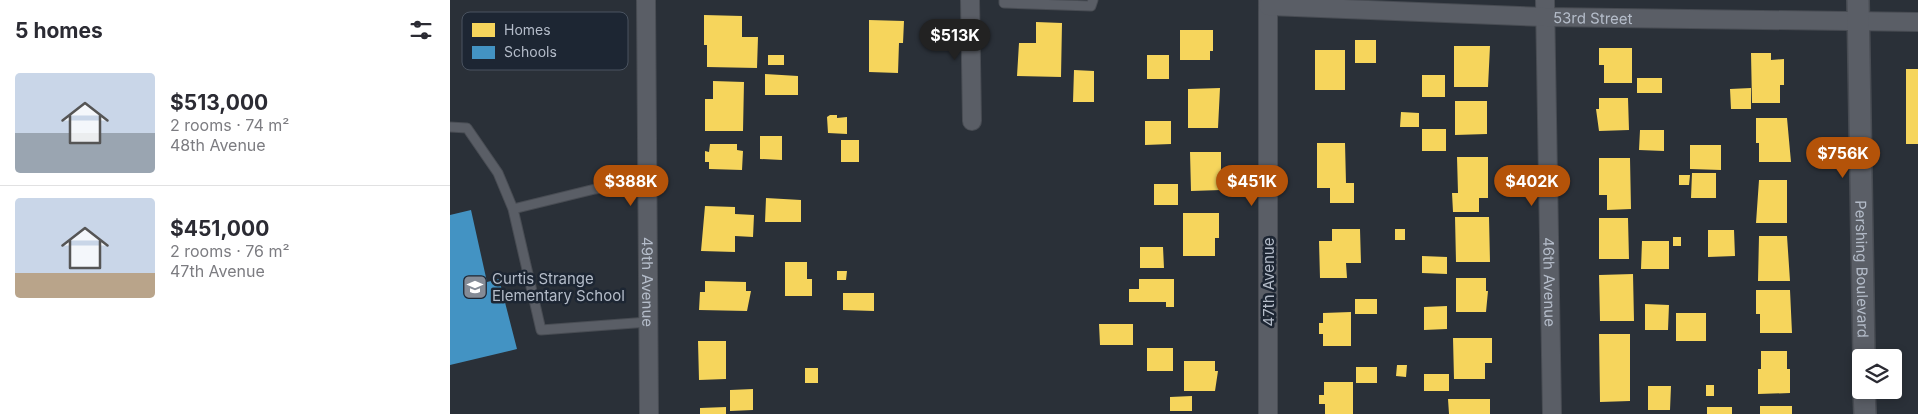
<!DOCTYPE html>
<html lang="en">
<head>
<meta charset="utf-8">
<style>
  :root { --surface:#fff; --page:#f2f2f3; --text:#2b2b33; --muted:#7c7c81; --line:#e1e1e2; --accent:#b45309 }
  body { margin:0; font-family:Inter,sans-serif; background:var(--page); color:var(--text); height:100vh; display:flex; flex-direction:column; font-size:19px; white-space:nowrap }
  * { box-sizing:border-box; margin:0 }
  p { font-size:16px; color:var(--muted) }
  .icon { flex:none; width:28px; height:28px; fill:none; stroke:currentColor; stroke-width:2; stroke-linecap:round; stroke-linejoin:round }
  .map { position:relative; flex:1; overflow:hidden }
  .details { display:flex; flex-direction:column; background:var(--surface); width:450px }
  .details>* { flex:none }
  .buttons { position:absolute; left:1402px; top:349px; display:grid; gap:10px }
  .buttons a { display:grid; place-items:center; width:50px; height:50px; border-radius:5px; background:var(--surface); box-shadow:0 2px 8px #0003; font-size:25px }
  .price { position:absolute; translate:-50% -42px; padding:0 11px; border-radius:18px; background:var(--accent); color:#fff; font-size:16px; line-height:32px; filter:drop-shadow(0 1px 2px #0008) }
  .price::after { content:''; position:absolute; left:50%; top:30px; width:15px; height:11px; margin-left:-8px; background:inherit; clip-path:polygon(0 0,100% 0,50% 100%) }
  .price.current { background:#222; color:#fff }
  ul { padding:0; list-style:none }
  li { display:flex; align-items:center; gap:15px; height:125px; padding:0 15px }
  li+li { border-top:1px solid var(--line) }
  li span { display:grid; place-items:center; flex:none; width:140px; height:100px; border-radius:5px; color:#555 }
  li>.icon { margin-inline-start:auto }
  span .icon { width:60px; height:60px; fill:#fffc; stroke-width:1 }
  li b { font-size:21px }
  h2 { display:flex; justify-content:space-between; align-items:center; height:60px; padding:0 15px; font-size:21px }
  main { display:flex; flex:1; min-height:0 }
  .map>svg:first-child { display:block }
  .homes { fill:#f6d55c }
  .schools { fill:#4393c3 }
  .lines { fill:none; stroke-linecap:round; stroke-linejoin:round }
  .service-casing { stroke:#484c53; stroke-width:11 }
  .minor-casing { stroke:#484c53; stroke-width:20 }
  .tertiary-casing { stroke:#484c53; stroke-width:24 }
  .service { stroke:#5a5e66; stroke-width:9 }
  .minor { stroke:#5a5e66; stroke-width:18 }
  .tertiary { stroke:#5a5e66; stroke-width:21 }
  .labels { text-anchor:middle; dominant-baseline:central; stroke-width:5; stroke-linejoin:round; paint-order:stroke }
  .street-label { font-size:15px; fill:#b4bcc9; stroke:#1d2633 }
  .poi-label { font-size:15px; fill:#b4bcc9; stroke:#1d2633; text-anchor:start }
  .key { fill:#1d2633; stroke:#4a5360; stroke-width:1 }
  .key-label { font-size:14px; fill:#b4bcc9 }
</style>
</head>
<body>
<main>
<section class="details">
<h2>5 homes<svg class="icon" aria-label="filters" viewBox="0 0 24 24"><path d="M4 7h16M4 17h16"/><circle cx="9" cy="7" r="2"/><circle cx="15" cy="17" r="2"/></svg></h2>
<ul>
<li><span style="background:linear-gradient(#c9d6e8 60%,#9aa5b1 0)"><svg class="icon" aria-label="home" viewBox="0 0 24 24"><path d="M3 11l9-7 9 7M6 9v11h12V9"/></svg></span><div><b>$513,000</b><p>2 rooms · 74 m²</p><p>48th Avenue</p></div></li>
<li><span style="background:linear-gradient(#c9d6e8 75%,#b9a48a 0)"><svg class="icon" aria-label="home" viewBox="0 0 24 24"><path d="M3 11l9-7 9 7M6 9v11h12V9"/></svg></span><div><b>$451,000</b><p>2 rooms · 76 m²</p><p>47th Avenue</p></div></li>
</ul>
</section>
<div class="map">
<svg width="1468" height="414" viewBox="0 0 1468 414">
  <rect width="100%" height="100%" fill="#2a3038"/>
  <path class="homes" d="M254 15 292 16V37H308L307 68 257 67V45H254Z
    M419 20 454 21 453 43H449L448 73 419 72Z
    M586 22 612 23 611 77 567 76 569 43H586Z
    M730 30H763V51H760V60H730Z
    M905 40H926V63H905Z
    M1004 46H1040L1038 87H1004Z
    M1149 48H1182V83H1154V65H1149Z
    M865 50H895V90H865Z
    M1301 53H1321V60L1334 59V85H1330V103H1302Z
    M318 55H334V65H318Z
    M697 55H719V79H697Z
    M1456 69H1468V144H1456Z
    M624 70 644 71V102H623Z
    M315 74 348 76V95H315Z
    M972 75H995V97H972Z
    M1187 78H1212V93H1187Z
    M263 81 294 82 293 131H255V99H263Z
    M770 88 768 128H738V89Z
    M1301 88V109H1281L1280 89Z
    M1149 98H1178L1179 130 1149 131 1146 109H1149Z
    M1005 101H1037V134L1005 135Z
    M951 112 969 113V127H950Z
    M380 115H387V118L397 117V134L378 133 377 117Z
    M1306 118H1337L1341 162H1309V143H1306Z
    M695 121H721V144L695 145Z
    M972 129H996V151H972Z
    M1190 130H1214V151L1189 150Z
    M310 136H332V160L310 159Z
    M391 140H409V162H391Z
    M867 143H895L896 183H904V203H880V188H867Z
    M260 144H287V150L293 151 292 170 259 169V162H255V151L259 152Z
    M1240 145H1271V170L1240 169Z
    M740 152H771V190L741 191Z
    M1007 157H1038V198H1029V212H1003L1002 193H1008Z
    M1149 158H1180L1181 209 1157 210V195H1149Z
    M1242 173H1266V198H1241Z
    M1229 175H1240L1239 185H1229Z
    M1309 180H1337V223H1306Z
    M704 184H728V205H704Z
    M316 198 351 200V222H315Z
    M255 206 285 207V214L304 215 303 237 285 236V252L251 251Z
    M733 213H769V238H765V256H733Z
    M1005 217H1039L1040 262H1006Z
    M1149 218H1178L1179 259H1149Z
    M882 229H910L911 263H896L897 278H870L869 241H882Z
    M945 229H955V240H945Z
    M1258 230H1284L1285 256 1258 257Z
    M1309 236H1337L1340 281H1308Z
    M1223 237H1231V246H1223Z
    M1192 241H1219V269H1191Z
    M690 247H713L714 268H690Z
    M972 256 997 257V274L972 273Z
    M335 262H357V279H362V296H335Z
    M387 271H397L396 280H387Z
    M1183 274 1184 321H1150L1149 275Z
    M1006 278H1036V291H1038L1036 312H1006Z
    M689 279H724V307H716V302H679V289H689Z
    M255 281 296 282V291H301L297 311 249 310 250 292H255Z
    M1306 290H1340L1342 333H1310V314H1306Z
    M393 293H424V311L393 310Z
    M905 299H927V314H905Z
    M1195 304 1219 305 1218 330H1195Z
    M997 306V329L974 330V307Z
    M901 312V346H873V334H869V323H873V313Z
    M1226 313H1256V341H1226Z
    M649 324H683V345H650Z
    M1149 334H1180V401L1150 402Z
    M1003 338H1042V363H1035V379H1004Z
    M248 341H276V379L249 380Z
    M697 348H723V371H697Z
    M1311 351H1337V369H1340V393L1308 394V369H1311Z
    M734 361H765V371H768L765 391H734Z
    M947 365H957L956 377 946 376Z
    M906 367H927V383H906Z
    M355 368H368V383H355Z
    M974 374H999V391H974Z
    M874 382H903V414H875V404H869V395H874Z
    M1256 385H1264V396H1256Z
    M1198 386H1221L1220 410H1198Z
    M303 389V410L280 411V390Z
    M742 396V411H720V397Z
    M998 399H1040V414H999Z
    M1310 406H1342V414H1310Z
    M276 407V414H250V408Z
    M1257 407H1282V414H1257Z"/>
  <path class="schools" d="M21 210 37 282 49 279 67 349 0 365V215Z"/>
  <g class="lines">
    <g class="service-casing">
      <path id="service" d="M554 0V3L641 6 643 0
        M0 127 17 128 48 173 63 209 91 330 198 322
        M63 209 145 189 197 181"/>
    </g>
    <g class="minor-casing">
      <g id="minor">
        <path id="s1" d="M196 0 199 414"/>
        <path d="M520 0 522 121"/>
        <path d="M818 0V414"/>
        <path id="s2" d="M1095 0 1102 414"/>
        <path id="s3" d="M818 6 1095 17 1468 22"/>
      </g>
    </g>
    <g class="tertiary-casing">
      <g id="tertiary">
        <path id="s4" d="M1408 0 1414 358"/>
        <path d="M1414 390 1415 414"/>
      </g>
    </g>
    <use href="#service" class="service"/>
    <use href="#minor" class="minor"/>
    <use href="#tertiary" class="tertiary"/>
  </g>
  <defs>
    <g id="school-square" transform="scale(1.25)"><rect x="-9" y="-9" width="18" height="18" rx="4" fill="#848b96" stroke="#1d2633"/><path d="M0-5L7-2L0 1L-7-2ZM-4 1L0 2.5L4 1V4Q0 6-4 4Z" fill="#fff"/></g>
  </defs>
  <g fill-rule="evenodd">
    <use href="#school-square" x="25" y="287"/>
  </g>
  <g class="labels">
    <g class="street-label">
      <text stroke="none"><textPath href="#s3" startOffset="325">53rd Street</textPath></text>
      <text stroke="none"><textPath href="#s4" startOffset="269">Pershing Boulevard</textPath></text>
      <text stroke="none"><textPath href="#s1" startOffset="282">49th Avenue</textPath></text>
      <text transform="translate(818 282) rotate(-90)">47th Avenue</text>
      <text stroke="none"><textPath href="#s2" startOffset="282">46th Avenue</textPath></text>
    </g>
    <g class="poi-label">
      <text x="42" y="278">Curtis Strange<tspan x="42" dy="17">Elementary School</tspan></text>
    </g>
  </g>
  <rect x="12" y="12" width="166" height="58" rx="8" class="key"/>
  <rect x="22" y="23" width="23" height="14" fill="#f6d55c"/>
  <rect x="22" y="46" width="23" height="13" fill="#4393c3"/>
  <g class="key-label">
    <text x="54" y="35">Homes</text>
    <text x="54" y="57">Schools</text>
  </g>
</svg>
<div class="buttons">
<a><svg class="icon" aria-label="layers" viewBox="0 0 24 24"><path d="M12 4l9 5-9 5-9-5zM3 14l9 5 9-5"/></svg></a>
</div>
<b class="price current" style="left:505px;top:61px">$513K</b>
<b class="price" style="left:1393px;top:179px">$756K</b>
<b class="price" style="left:181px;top:207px">$388K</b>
<b class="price" style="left:802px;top:207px">$451K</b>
<b class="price" style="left:1082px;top:207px">$402K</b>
</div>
</main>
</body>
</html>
